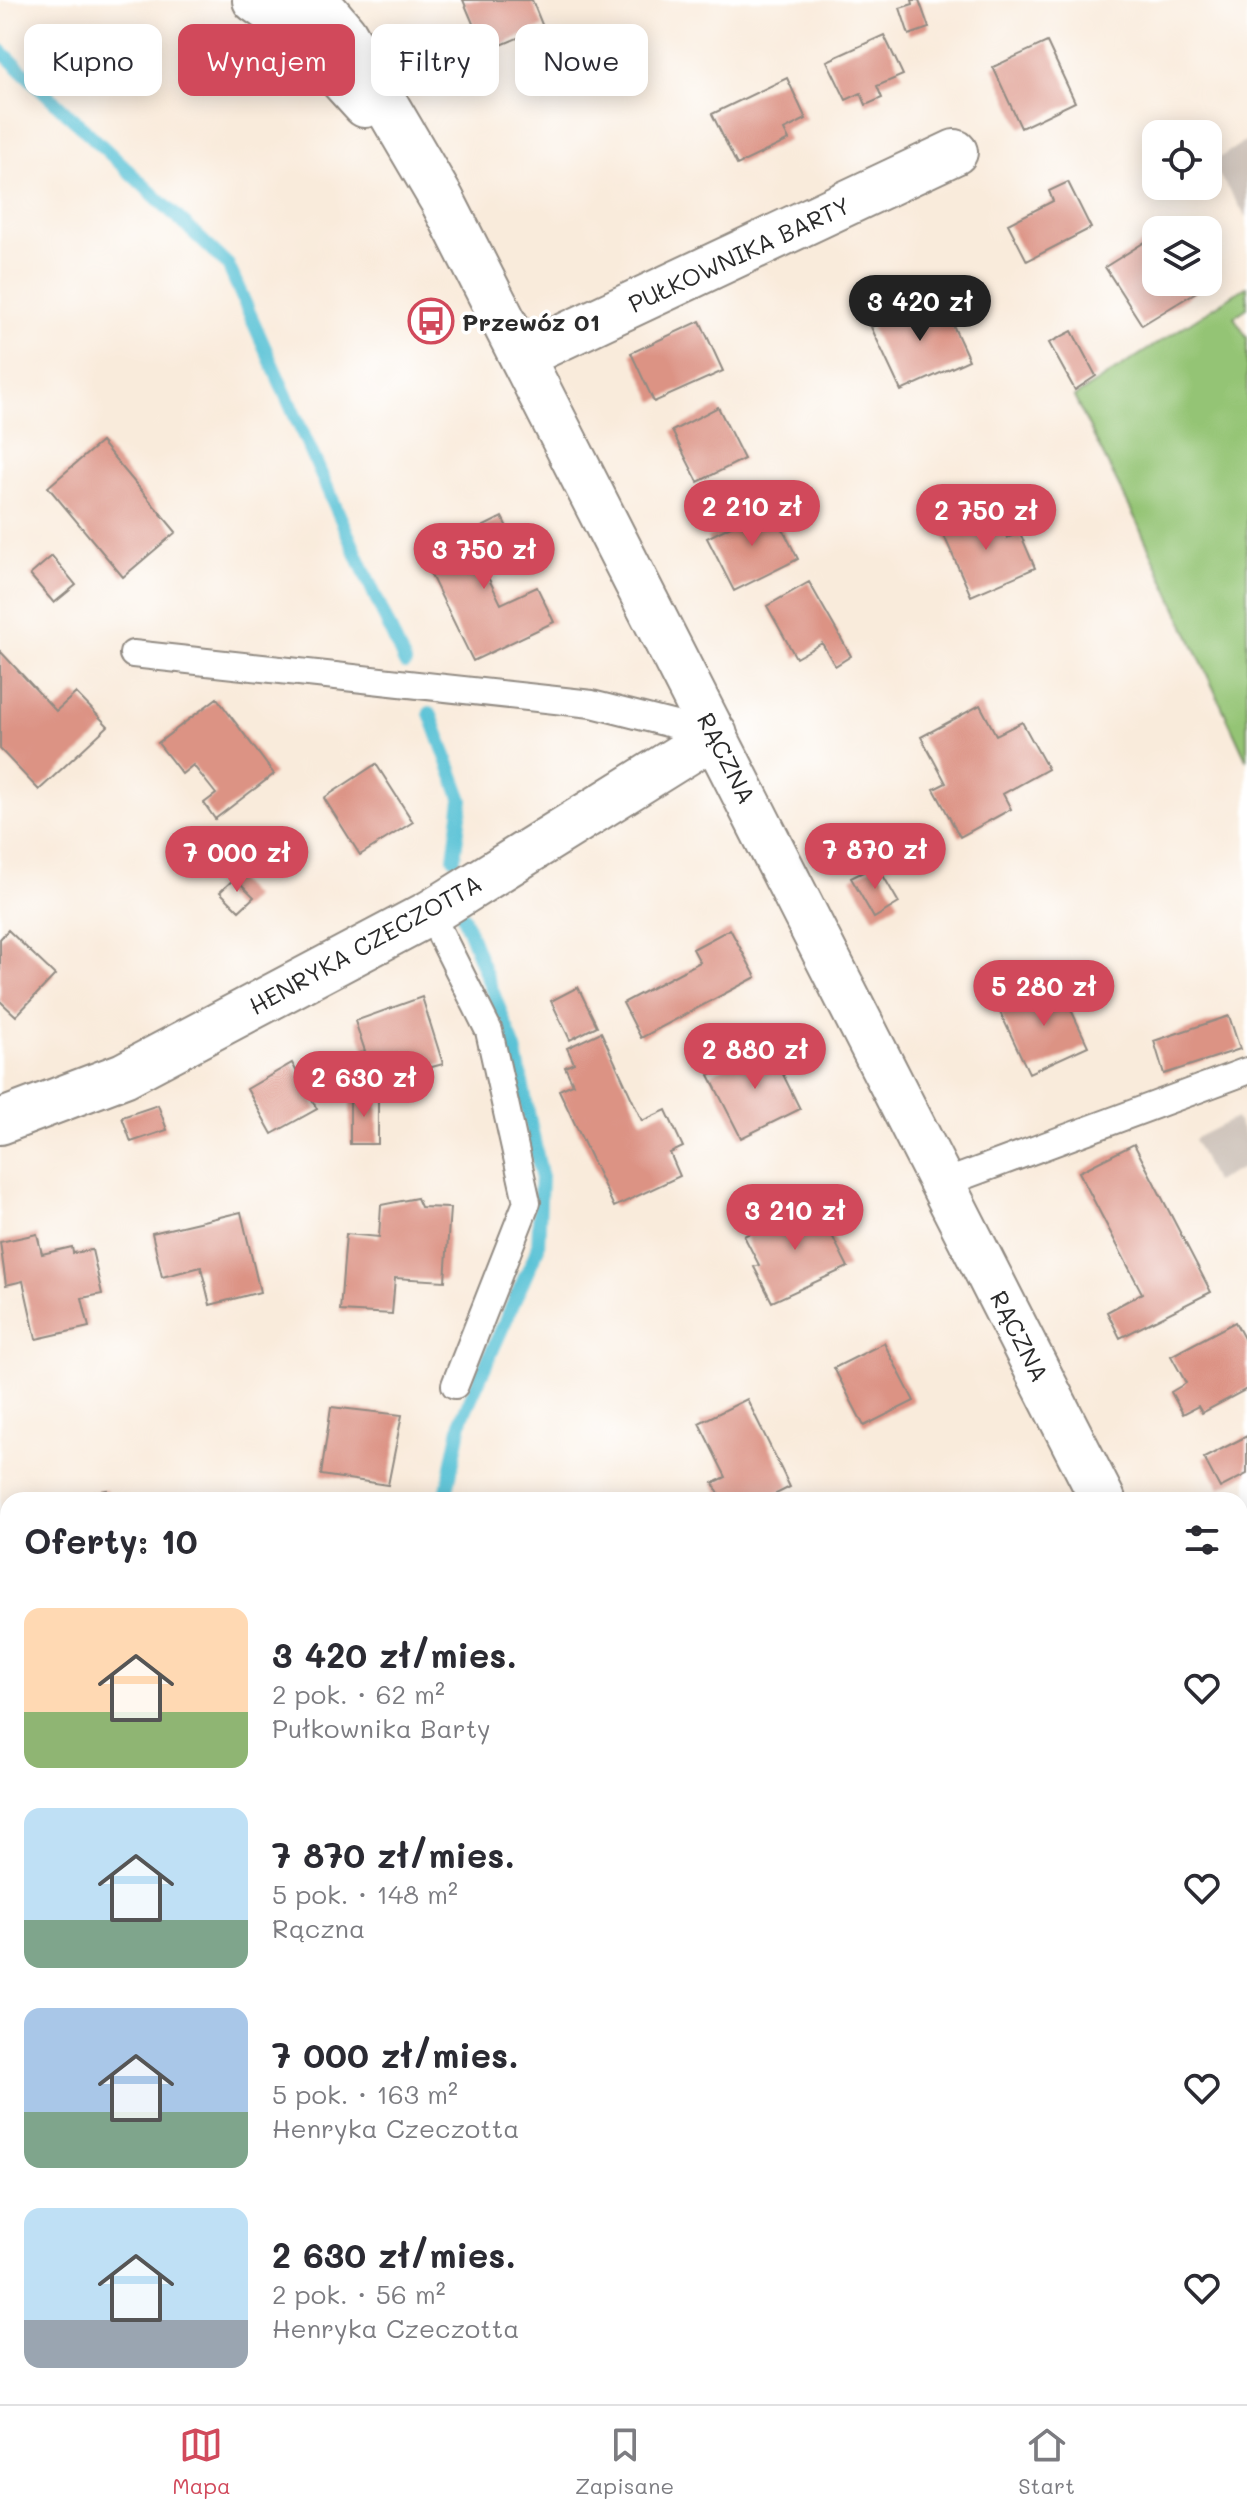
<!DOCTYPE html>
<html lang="pl">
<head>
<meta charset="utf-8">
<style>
  :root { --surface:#fff; --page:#f7f7f7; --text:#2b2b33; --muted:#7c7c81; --line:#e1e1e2; --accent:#d1495b }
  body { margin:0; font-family:Mali,sans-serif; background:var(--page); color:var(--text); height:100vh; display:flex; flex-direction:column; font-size:30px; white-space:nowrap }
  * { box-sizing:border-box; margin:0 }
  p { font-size:26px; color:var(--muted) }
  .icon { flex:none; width:44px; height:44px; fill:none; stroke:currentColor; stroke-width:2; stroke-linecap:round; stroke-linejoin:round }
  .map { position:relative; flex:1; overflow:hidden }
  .details { position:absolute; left:0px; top:1492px; width:1248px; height:912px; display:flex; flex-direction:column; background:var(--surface); border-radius:24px 24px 0 0; box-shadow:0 4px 20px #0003 }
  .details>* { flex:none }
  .guide { position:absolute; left:24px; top:24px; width:800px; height:72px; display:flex; gap:16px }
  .fabs { position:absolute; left:1142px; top:120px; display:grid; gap:16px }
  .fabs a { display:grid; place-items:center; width:80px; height:80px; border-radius:16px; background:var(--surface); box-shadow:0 4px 20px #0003; font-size:40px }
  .price { position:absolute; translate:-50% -68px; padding:0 18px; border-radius:28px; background:var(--accent); color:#fff; font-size:26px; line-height:52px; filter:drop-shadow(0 2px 4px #0008) }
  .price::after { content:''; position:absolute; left:50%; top:48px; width:24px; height:18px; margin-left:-12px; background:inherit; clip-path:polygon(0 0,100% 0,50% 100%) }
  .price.on { background:#222; color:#fff }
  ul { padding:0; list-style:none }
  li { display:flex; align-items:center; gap:24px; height:200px; padding:0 24px }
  li span { display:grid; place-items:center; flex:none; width:224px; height:160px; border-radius:16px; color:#555 }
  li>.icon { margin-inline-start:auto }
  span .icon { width:96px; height:96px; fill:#fffc; stroke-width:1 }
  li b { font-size:34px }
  h2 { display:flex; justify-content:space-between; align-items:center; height:96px; padding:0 24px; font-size:34px }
  .tag { padding:0 28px; border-radius:16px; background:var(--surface); box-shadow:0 4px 20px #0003; font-size:28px; line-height:72px }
  .tag.on { background:var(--accent); color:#fff }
  .dock { display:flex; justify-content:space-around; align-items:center; height:112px; border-top:2px solid var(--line); background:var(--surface); font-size:22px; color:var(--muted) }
  .dock a { display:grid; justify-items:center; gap:4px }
  .dock .on { color:var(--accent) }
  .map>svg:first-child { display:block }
  .industrial { fill:#cdc2b9 }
  .green { fill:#94c474; stroke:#607850; stroke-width:2 }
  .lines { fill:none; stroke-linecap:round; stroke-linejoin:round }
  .stream { stroke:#5ac2d6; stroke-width:14 }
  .building { fill:#dc9384 }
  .service-casing { stroke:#928b83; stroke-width:30 }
  .minor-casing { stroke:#928b83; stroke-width:48 }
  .service { stroke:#fff; stroke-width:26 }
  .minor { stroke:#fff; stroke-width:44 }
  .labels { text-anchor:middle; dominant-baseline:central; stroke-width:7; stroke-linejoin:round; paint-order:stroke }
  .street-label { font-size:24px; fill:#2b2b2b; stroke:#fff }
  .poi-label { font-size:24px; font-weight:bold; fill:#2b2b2b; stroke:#fff; text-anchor:start }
</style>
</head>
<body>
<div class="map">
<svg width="1247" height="2404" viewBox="0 0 1247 2404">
  <rect width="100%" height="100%" fill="#fff"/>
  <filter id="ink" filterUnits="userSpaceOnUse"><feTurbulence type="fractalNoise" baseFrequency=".0125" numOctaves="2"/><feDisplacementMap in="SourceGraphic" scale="16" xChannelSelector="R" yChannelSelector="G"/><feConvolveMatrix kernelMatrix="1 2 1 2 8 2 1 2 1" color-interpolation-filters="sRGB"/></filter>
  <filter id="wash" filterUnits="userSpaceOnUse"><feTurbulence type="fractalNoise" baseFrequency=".006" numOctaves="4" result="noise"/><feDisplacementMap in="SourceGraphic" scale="32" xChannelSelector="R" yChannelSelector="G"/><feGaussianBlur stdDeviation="1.8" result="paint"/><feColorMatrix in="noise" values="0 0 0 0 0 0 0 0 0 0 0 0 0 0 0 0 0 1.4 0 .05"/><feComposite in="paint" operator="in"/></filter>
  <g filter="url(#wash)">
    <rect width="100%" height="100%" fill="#f9ebdb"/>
    <path class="industrial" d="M1247 140V218L1211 163Z
      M1236 1118 1247 1140V1166L1214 1182 1194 1139Z"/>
    <path class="green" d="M1247 286V308L1234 317 1247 338V761L1137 522 1074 397Z
      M0 1634H8V1919L0 1920Z"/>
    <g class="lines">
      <path class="stream" d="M0 50 228 265 405 663
        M430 713 462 800 454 858
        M445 1500 462 1418 538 1248 541 1175 515 1049 463 916"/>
    </g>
    <g id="blocks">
      <path class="building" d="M463 0H532L543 27 485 52Z
        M912 0H919L929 28 909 35 900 8 913 4Z
        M884 35 903 75 877 86 882 98 866 105 861 93 846 100 827 61Z
        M1047 42 1075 102 1021 128 993 67Z
        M787 78 806 119 784 130 789 140 737 165 712 114Z
        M1068 182 1091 228 1027 261 1008 224 1053 201 1049 191Z
        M1156 235V282H1196L1201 289 1142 325 1105 267Z
        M939 295 969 360 901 391 871 327Z
        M700 321 723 371 654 402 631 353Z
        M1072 331 1096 376 1075 390 1049 343Z
        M718 407 744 459 698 482 672 431Z
        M101 442 176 532 123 577 48 487Z
        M771 506 798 559 734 591 707 538Z
        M993 507 1007 538 1020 533 1035 568 971 596 941 529Z
        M502 517 519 552 484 569 501 604 537 587 554 622 473 661 422 557Z
        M52 556 76 585 54 603 30 575Z
        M809 582 851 656 835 666 822 643 796 658 767 606Z
        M0 651 56 711 76 693 108 726 39 790 0 749Z
        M217 698 274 774 215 819 204 803 216 794 193 765 182 774 158 743Z
        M980 705 996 735 1022 722 1048 769 1003 794 1011 809 960 837 934 789 946 783 921 737Z
        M376 764 413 822 360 855 324 798Z
        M877 865 899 903 874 918 851 878Z
        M235 878 254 897 239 911 220 892Z
        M730 929 756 977 641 1038 623 1003 700 962 693 949Z
        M8 930 55 975 16 1016 0 1001V939Z
        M1058 982 1088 1046 1029 1073 999 1010Z
        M578 987 597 1026 570 1040 551 1001Z
        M422 997 443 1064 376 1082 369 1062 362 1065 357 1054 365 1051 355 1021Z
        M1229 1016 1240 1049 1164 1074 1154 1041Z
        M601 1032 642 1121 666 1110 683 1147 670 1153 680 1176 614 1207 559 1090 573 1084 565 1067 574 1063 567 1048Z
        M768 1044 800 1109 741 1138 709 1075Z
        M292 1063 317 1109 272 1134 247 1089Z
        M378 1094V1144H350V1095Z
        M158 1105 167 1130 131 1142 122 1117Z
        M1134 1144 1211 1292 1120 1338 1107 1312 1142 1293 1079 1172Z
        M417 1198 421 1207 450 1208 445 1281 395 1278 392 1314 340 1311 346 1234 379 1237 381 1205Z
        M814 1200 848 1267 772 1302 754 1267 759 1265 744 1236Z
        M241 1212 260 1292 210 1305 201 1267 162 1277 152 1233Z
        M37 1234 42 1254 72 1247 73 1253 92 1250 102 1294 82 1298 89 1327 36 1339 23 1281 6 1285 0 1242Z
        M1235 1322 1247 1344V1389L1202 1413 1198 1406 1183 1414 1171 1392 1186 1383 1171 1356Z
        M884 1343 914 1401 864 1426 834 1368Z
        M747 1399 790 1487 764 1500H722L713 1483 726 1477 699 1423Z
        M331 1407 402 1415 388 1485 321 1475Z
        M1247 1436V1474L1220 1488 1204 1458Z
        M107 1490 109 1500H55V1498Z
        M1240 1915 1247 1927V1951L1240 1955Z
        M1247 2030V2069L1240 2052V2033Z
        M0 2040 8 2041V2104L0 2103Z
        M1247 2174V2251L1240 2252V2175Z
        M237 2396H255L253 2404H236Z"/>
    </g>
  </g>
  <g filter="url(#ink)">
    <use href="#blocks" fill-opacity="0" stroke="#928b83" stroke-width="2"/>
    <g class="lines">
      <g class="service-casing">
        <path id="service" d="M133 654 592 704 715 735
          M430 913 489 1031 527 1202 455 1385
          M942 1184 1247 1071"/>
      </g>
      <g class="minor-casing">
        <path id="minor" d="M255 0 295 28 365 105
          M316 0 344 33 442 200 1103 1500
          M522 356 955 152
          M0 1122 124 1075 430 913 715 735
          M1240 1729 1247 1748
          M0 1935 8 1934
          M486 2404V2396
          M982 2404 983 2396"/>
      </g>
      <use href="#service" class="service"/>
      <use href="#minor" class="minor"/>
    </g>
  </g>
  <defs>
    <g id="bus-ring" transform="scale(2.3)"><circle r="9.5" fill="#fff" stroke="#d1495b" stroke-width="1.5"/><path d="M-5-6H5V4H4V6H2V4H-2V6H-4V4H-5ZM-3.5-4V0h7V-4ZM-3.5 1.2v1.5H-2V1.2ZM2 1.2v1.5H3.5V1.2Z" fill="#d1495b"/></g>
  </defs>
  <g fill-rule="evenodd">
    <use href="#bus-ring" x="431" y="321"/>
  </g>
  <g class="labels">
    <g class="street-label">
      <text transform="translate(739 254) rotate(-25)">PUŁKOWNIKA BARTY</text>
      <text transform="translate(727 758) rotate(63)">RĄCZNA</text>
      <text transform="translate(365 944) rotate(-29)">HENRYKA CZECZOTTA</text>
      <text transform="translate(1020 1336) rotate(63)">RĄCZNA</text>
    </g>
    <g class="poi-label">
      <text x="462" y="321">Przewóz 01</text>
    </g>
  </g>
</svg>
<div class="fabs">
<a><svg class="icon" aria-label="locate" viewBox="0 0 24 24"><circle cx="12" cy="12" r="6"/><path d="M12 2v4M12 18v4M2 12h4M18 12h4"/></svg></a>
<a><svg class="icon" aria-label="layers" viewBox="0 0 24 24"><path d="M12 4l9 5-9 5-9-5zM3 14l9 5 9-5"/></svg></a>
</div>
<b class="price on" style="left:920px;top:343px">3 420 zł</b>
<b class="price" style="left:752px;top:548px">2 210 zł</b>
<b class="price" style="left:986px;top:552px">2 750 zł</b>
<b class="price" style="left:484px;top:591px">3 750 zł</b>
<b class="price" style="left:875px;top:891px">7 870 zł</b>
<b class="price" style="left:237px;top:894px">7 000 zł</b>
<b class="price" style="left:1044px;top:1028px">5 280 zł</b>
<b class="price" style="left:755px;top:1091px">2 880 zł</b>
<b class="price" style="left:364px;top:1119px">2 630 zł</b>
<b class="price" style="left:795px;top:1252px">3 210 zł</b>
<div class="guide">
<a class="tag">Kupno</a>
<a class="tag on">Wynajem</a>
<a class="tag">Filtry</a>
<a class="tag">Nowe</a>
</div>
<section class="details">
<h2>Oferty: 10<svg class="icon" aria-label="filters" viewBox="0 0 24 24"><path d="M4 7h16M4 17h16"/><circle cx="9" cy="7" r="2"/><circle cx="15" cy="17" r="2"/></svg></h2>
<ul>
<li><span style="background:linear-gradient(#ffd9b3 65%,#8fb573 0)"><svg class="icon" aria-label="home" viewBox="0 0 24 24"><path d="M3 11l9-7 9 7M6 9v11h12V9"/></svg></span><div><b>3 420 zł/mies.</b><p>2 pok. · 62 m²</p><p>Pułkownika Barty</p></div><svg class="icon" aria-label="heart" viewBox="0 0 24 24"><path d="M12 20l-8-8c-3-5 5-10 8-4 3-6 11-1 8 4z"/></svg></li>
<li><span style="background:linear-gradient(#bfe0f5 70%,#7fa58c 0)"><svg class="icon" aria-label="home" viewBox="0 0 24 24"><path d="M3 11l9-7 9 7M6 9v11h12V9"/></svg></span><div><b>7 870 zł/mies.</b><p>5 pok. · 148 m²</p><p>Rączna</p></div><svg class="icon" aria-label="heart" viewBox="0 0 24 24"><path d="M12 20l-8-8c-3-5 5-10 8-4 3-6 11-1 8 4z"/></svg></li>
<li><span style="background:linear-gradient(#a9c7e8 65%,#7fa58c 0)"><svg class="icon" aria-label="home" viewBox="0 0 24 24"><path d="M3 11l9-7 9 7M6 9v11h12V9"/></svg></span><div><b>7 000 zł/mies.</b><p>5 pok. · 163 m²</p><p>Henryka Czeczotta</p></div><svg class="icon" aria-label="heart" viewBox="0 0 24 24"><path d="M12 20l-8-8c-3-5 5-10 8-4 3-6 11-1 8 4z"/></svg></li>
<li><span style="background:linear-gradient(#bfe0f5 70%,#9aa5b1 0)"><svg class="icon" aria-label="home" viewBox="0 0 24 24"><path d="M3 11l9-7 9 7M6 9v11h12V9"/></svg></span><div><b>2 630 zł/mies.</b><p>2 pok. · 56 m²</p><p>Henryka Czeczotta</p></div><svg class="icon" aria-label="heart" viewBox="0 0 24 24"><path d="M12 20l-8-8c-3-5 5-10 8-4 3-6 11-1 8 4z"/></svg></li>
</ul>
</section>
</div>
<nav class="dock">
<a class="on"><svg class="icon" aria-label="map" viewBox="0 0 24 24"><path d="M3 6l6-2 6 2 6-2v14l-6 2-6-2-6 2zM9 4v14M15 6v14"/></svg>Mapa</a>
<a><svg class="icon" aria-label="saved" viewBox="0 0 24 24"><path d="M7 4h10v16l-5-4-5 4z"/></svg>Zapisane</a>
<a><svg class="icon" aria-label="home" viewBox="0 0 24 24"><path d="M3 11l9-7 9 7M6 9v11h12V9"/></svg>Start</a>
</nav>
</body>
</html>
